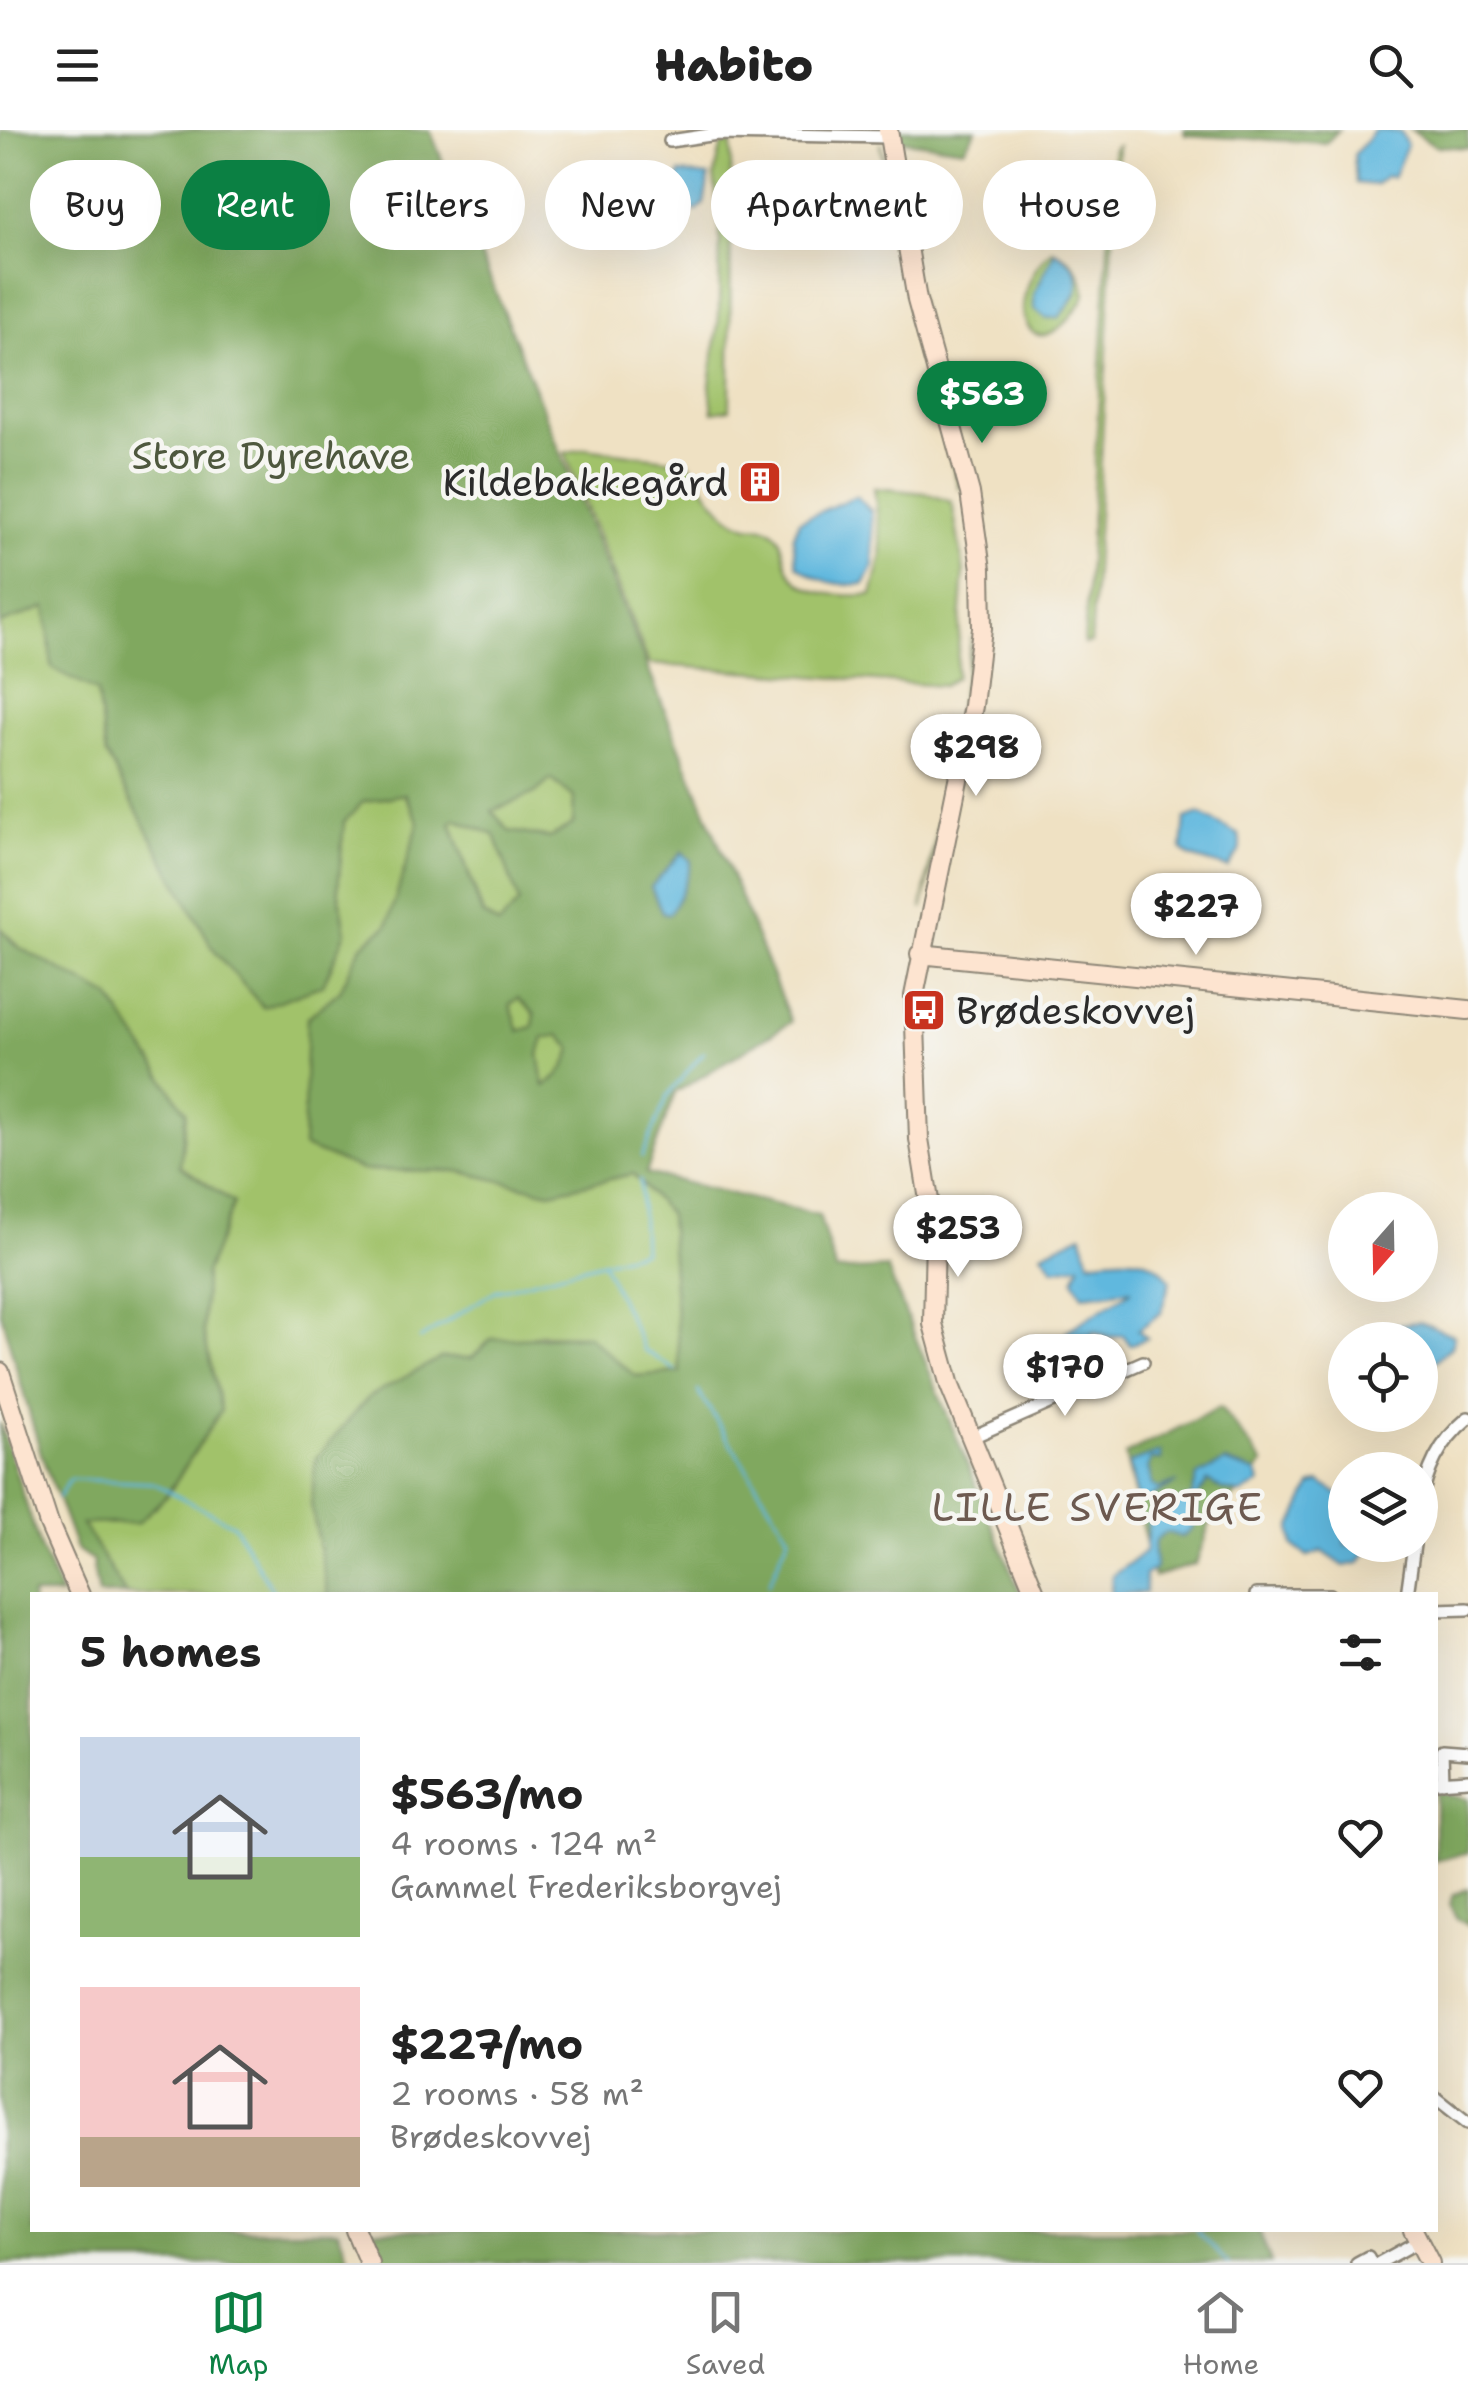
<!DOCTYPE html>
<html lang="en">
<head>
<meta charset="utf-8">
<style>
  :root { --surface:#fff; --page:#f2f2f2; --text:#222; --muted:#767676; --line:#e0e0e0; --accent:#0b8043 }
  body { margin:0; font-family:"Shantell Sans",sans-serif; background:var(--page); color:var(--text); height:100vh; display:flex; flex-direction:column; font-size:38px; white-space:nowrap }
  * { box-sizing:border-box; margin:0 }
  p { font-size:32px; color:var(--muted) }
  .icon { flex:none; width:55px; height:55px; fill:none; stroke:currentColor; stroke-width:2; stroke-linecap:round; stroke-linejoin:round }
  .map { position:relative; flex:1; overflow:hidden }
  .panel { position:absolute; left:30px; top:1462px; width:1408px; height:640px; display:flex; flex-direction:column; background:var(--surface); border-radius:0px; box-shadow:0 10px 40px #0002 }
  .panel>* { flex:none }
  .guide { position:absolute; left:30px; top:30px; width:1410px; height:90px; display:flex; gap:20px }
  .needle { width:65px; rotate:200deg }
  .controls { position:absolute; left:1328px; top:1062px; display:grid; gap:20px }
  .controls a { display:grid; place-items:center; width:110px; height:110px; border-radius:50%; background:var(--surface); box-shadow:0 10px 40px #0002; font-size:50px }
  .price { position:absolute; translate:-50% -85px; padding:0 22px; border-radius:35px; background:#fff; color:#222; font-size:32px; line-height:65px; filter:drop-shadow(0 2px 5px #0008) }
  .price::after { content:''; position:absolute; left:50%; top:60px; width:30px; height:22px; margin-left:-15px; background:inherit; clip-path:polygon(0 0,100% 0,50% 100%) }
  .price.selected { background:var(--accent); color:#fff }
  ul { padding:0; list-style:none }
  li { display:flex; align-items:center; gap:30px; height:250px; padding:0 50px }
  li span { display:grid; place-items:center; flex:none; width:280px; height:200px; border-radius:0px; color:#555 }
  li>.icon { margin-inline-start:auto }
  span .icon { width:120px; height:120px; fill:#fffc; stroke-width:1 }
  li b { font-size:42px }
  h2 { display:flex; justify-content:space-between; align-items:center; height:120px; padding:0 50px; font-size:42px }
  .pill { padding:0 35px; border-radius:45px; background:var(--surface); box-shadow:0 10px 40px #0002; font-size:35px; line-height:90px }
  .pill.selected { background:var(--accent); color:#fff }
  header { display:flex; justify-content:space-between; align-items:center; height:130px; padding:0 50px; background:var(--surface); font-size:45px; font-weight:800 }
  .dock { display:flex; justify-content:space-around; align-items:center; height:140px; border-top:2px solid var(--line); background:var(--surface); font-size:28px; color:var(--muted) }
  .dock a { display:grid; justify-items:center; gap:5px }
  .dock .selected { color:var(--accent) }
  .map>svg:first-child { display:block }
  .green { fill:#a1c26b; stroke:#66764b; stroke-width:2.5 }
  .forest { fill:#80a85f; stroke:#566a45; stroke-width:2.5; fill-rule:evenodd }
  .water { fill:#61b8de; stroke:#467284; stroke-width:2.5 }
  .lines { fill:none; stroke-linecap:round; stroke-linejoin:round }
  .stream { stroke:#61b8de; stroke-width:2.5 }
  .street-casing { stroke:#8d8677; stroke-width:16 }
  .secondary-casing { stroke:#8d8677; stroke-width:22 }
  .street { stroke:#fff; stroke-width:11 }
  .secondary { stroke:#fde4d0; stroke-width:18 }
  .labels { text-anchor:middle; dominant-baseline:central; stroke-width:9; stroke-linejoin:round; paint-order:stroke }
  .park-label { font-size:38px; fill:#4e583e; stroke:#f6f6f2 }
  .poi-label { font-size:38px; fill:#2b2b2b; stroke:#f6f6f2; text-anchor:end }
  .neighbourhood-label { font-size:40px; letter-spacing:2.5px; fill:#6d5a50; stroke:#f6f6f2 }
</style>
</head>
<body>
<header><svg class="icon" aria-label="menu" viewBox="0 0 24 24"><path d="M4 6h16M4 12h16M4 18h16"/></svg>Habito<svg class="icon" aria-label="search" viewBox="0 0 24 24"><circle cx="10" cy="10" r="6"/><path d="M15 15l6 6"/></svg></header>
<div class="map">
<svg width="1468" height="2133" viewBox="0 0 1468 2133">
  <rect width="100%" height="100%" fill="#f6f6f2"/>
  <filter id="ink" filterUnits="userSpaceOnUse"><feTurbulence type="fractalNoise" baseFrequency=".01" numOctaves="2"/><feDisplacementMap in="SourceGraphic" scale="20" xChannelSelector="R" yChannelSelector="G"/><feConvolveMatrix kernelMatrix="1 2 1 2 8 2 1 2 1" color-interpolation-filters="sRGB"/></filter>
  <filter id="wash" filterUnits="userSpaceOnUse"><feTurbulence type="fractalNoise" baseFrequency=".0048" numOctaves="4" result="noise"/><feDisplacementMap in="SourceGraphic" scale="40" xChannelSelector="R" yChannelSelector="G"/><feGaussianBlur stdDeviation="2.25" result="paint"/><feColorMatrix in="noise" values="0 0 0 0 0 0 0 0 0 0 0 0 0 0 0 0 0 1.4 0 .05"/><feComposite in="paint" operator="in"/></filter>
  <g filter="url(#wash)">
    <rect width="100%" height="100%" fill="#efe1c3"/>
    <path class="green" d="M880 13 962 353 959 358 911 189Z
      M722 14H731L730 279 713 282 710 255 719 185 720 97 714 47Z
      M1118 15 1091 513 1084 514 1114 17Z
      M1052 120C1074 129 1082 141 1085 165 1078 182 1042 227 1026 193 1016 172 1035 131 1052 120Z
      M586 318 689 332C702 354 719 385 745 395 756 399 765 393 774 402 784 411 783 426 788 438 802 468 844 466 872 465L882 425 874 358 925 363 952 372 964 442 956 547 943 556 649 534 565 323Z
      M46 476 97 562 106 625 215 821 263 877 346 802 338 758 344 692 363 672 404 664 419 692 387 796 361 816 340 861 307 888 362 1040 458 1041 550 1062 633 1044 669 1085 680 1242 635 1246 586 1205 540 1204 472 1228H440L420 1240 311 1373 328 1465H126L82 1394 167 1366 221 1280 203 1201 205 1143 234 1073 180 1035 186 981 0 798V494Z
      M972 507 968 573 922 779Z
      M551 649 574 667 573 694 550 708 509 701 491 680 535 663Z
      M454 689 495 705 520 773 499 795 483 784 451 692Z
      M518 868 535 884 533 897 519 901 510 875Z
      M559 905 572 918C568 935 559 949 543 956L539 924 544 908Z"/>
    <path class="forest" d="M0 0H430L791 892 675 963 646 1043 819 1085 836 1141 887 1138 1021 1465H328L311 1373 316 1328 369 1267 440 1228H472L491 1209 587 1205 635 1246 680 1242 669 1085 633 1044 550 1062 458 1041 362 1040 303 1017 307 888 340 861 361 816 387 796 419 692 405 664 363 672 344 692 338 758 346 802 323 855 263 877 215 822 106 625 97 562 52 538 46 477 0 494ZM551 649 574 667 573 694 550 708 509 701 492 681 535 663ZM455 689 495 705 519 773 499 795 482 784 451 693ZM682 722 689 741 662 782 651 757ZM518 868 535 884 533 897 519 901 510 875ZM559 905 572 918C568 935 559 949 544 956L539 924 544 908Z
      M896 0H976L964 19 897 10Z
      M1184 0H1339L1326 13 1185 5Z
      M1411 0H1468V18L1436 16Z
      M0 798 15 815 110 867 186 982 180 1036 234 1073 205 1143 203 1201 221 1280 166 1366 138 1393 82 1394 126 1465H98L92 1430 76 1419 42 1327 0 1181Z
      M1220 1277 1264 1334 1210 1393 1196 1434 1154 1447 1125 1325Z
      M0 1293 41 1420 61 1465H32V2100H338L351 2133H0Z
      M1435 1662 1468 1669V1723L1435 1731Z
      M1468 1758V1796L1457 1789 1449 1774 1453 1765Z
      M368 2100H1259L1271 2133H382Z"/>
    <path class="water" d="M1375 0 1401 2 1407 15 1393 48 1386 46 1375 55 1356 53 1354 25Z
      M680 43 709 46 704 74 697 81 681 76 676 58Z
      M1055 121C1088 140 1083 162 1058 188H1046L1034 178V164Z
      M856 366 871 381 874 436 864 454C836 456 819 452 797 435L793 408 799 391Z
      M1200 684 1239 705 1241 719 1228 738 1191 727 1182 720 1185 689Z
      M682 722 691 731C689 744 677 774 669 784L662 782 651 757Z
      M1082 1104 1089 1131C1116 1127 1153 1121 1170 1151L1161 1183 1138 1200 1147 1208 1130 1215 1123 1205 1109 1208 1093 1202 1084 1222H1065L1062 1209 1067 1201 1132 1160 1083 1165 1074 1150 1080 1135 1054 1139 1042 1123Z
      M1419 1192 1454 1205 1451 1217 1428 1238 1420 1234V1210H1373L1367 1198Z
      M1161 1322V1330L1151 1329 1148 1337 1152 1355 1159 1359 1178 1352 1144 1371 1136 1366 1129 1333Z
      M1225 1332 1257 1343 1260 1353 1242 1364 1222 1360 1208 1351 1194 1371C1200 1385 1196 1401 1181 1407L1166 1402C1148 1411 1155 1423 1155 1439L1145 1445V1463L1111 1465 1112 1446 1145 1422 1149 1386 1192 1366 1197 1346Z
      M1320 1352 1345 1369V1415H1372L1359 1433 1344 1436 1322 1421 1308 1426 1293 1416 1291 1399 1311 1356Z"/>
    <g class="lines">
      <path class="stream" d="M642 1027 668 965 704 922
        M603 1133 644 1220 675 1240
        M420 1209 495 1161 643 1121 640 1050
        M698 1261 789 1406 769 1454
        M58 1368 70 1349 153 1353 234 1395 275 1465
        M1196 2100 1228 2133"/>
    </g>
  </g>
  <g filter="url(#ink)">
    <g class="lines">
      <g class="street-casing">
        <path id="street" d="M670 11 717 4 889 7
          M970 1308 1143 1232
          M1420 1377C1426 1341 1439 1312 1468 1288
          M1256 1465H1330
          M1407 1465 1414 1415
          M1435 1480 1468 1479
          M1437 1652 1468 1650
          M1443 1652 1442 1621 1468 1623
          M1435 1967 1468 1993
          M1357 2133 1368 2127 1371 2133
          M1379 2133 1419 2111"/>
      </g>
      <g class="secondary-casing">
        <path id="secondary" d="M888 0 917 170 970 363 981 439 982 498 973 576 914 866 919 1009 935 1107 933 1194 950 1256 1036 1465
          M920 824 1468 880
          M0 1242 49 1394 80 1465
          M355 2100 369 2133
          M1413 2100 1430 2133"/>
      </g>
      <use href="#street" class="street"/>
      <use href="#secondary" class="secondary"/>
    </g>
  </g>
  <defs>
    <g id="building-square" transform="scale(2.25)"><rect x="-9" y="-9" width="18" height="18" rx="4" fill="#c8321e" stroke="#f6f6f2"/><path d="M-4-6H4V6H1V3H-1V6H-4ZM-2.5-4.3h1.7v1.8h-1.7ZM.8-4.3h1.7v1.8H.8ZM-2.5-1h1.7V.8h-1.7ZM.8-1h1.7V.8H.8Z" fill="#fff"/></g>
    <g id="bus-square" transform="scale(2.25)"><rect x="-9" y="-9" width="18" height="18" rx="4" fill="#c8321e" stroke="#f6f6f2"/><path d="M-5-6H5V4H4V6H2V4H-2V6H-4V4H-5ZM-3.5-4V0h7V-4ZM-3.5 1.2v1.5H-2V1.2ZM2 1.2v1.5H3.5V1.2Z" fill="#fff"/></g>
  </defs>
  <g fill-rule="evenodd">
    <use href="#building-square" x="760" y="352"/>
    <use href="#bus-square" x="924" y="880"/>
  </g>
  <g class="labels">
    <g class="park-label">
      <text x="271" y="325">Store Dyrehave</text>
    </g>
    <g class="poi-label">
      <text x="728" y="352">Kildebakkegård</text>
      <text x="956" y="880" text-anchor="start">Brødeskovvej</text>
    </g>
    <g class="neighbourhood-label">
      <text x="1098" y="1377">LILLE SVERIGE</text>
    </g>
  </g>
</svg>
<div class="controls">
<a><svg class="needle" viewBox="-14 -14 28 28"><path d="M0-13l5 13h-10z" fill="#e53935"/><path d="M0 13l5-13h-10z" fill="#767676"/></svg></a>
<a><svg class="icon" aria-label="locate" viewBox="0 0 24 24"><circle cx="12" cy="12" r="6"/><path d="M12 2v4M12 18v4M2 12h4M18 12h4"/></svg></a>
<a><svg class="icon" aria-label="layers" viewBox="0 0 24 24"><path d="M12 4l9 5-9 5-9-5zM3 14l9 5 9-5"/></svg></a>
</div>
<b class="price selected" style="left:982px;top:316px">$563</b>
<b class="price" style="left:976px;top:669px">$298</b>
<b class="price" style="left:1196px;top:828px">$227</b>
<b class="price" style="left:958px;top:1150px">$253</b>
<b class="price" style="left:1065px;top:1289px">$170</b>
<div class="guide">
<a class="pill">Buy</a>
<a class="pill selected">Rent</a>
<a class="pill">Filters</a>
<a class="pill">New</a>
<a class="pill">Apartment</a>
<a class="pill">House</a>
</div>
<section class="panel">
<h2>5 homes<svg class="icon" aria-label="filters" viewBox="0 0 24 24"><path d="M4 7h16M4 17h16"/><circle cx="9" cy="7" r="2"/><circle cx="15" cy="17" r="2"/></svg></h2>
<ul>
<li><span style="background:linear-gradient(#c9d6e8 60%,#8fb573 0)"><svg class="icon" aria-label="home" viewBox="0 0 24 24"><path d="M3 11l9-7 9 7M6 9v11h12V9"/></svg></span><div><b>$563/mo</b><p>4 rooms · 124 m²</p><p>Gammel Frederiksborgvej</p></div><svg class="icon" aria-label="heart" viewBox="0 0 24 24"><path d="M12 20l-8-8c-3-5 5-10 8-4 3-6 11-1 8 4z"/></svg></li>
<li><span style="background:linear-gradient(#f6c9c9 75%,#b9a48a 0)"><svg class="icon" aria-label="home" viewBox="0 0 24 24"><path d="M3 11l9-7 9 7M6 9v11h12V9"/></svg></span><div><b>$227/mo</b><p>2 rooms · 58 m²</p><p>Brødeskovvej</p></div><svg class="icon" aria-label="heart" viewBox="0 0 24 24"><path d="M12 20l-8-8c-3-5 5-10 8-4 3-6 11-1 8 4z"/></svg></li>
</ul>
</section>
</div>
<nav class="dock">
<a class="selected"><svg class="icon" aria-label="map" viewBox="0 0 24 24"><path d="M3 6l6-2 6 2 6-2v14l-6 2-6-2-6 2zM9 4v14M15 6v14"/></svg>Map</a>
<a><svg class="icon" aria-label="saved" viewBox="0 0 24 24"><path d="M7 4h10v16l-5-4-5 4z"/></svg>Saved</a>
<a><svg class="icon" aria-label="home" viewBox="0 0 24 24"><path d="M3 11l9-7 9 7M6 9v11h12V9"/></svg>Home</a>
</nav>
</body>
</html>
